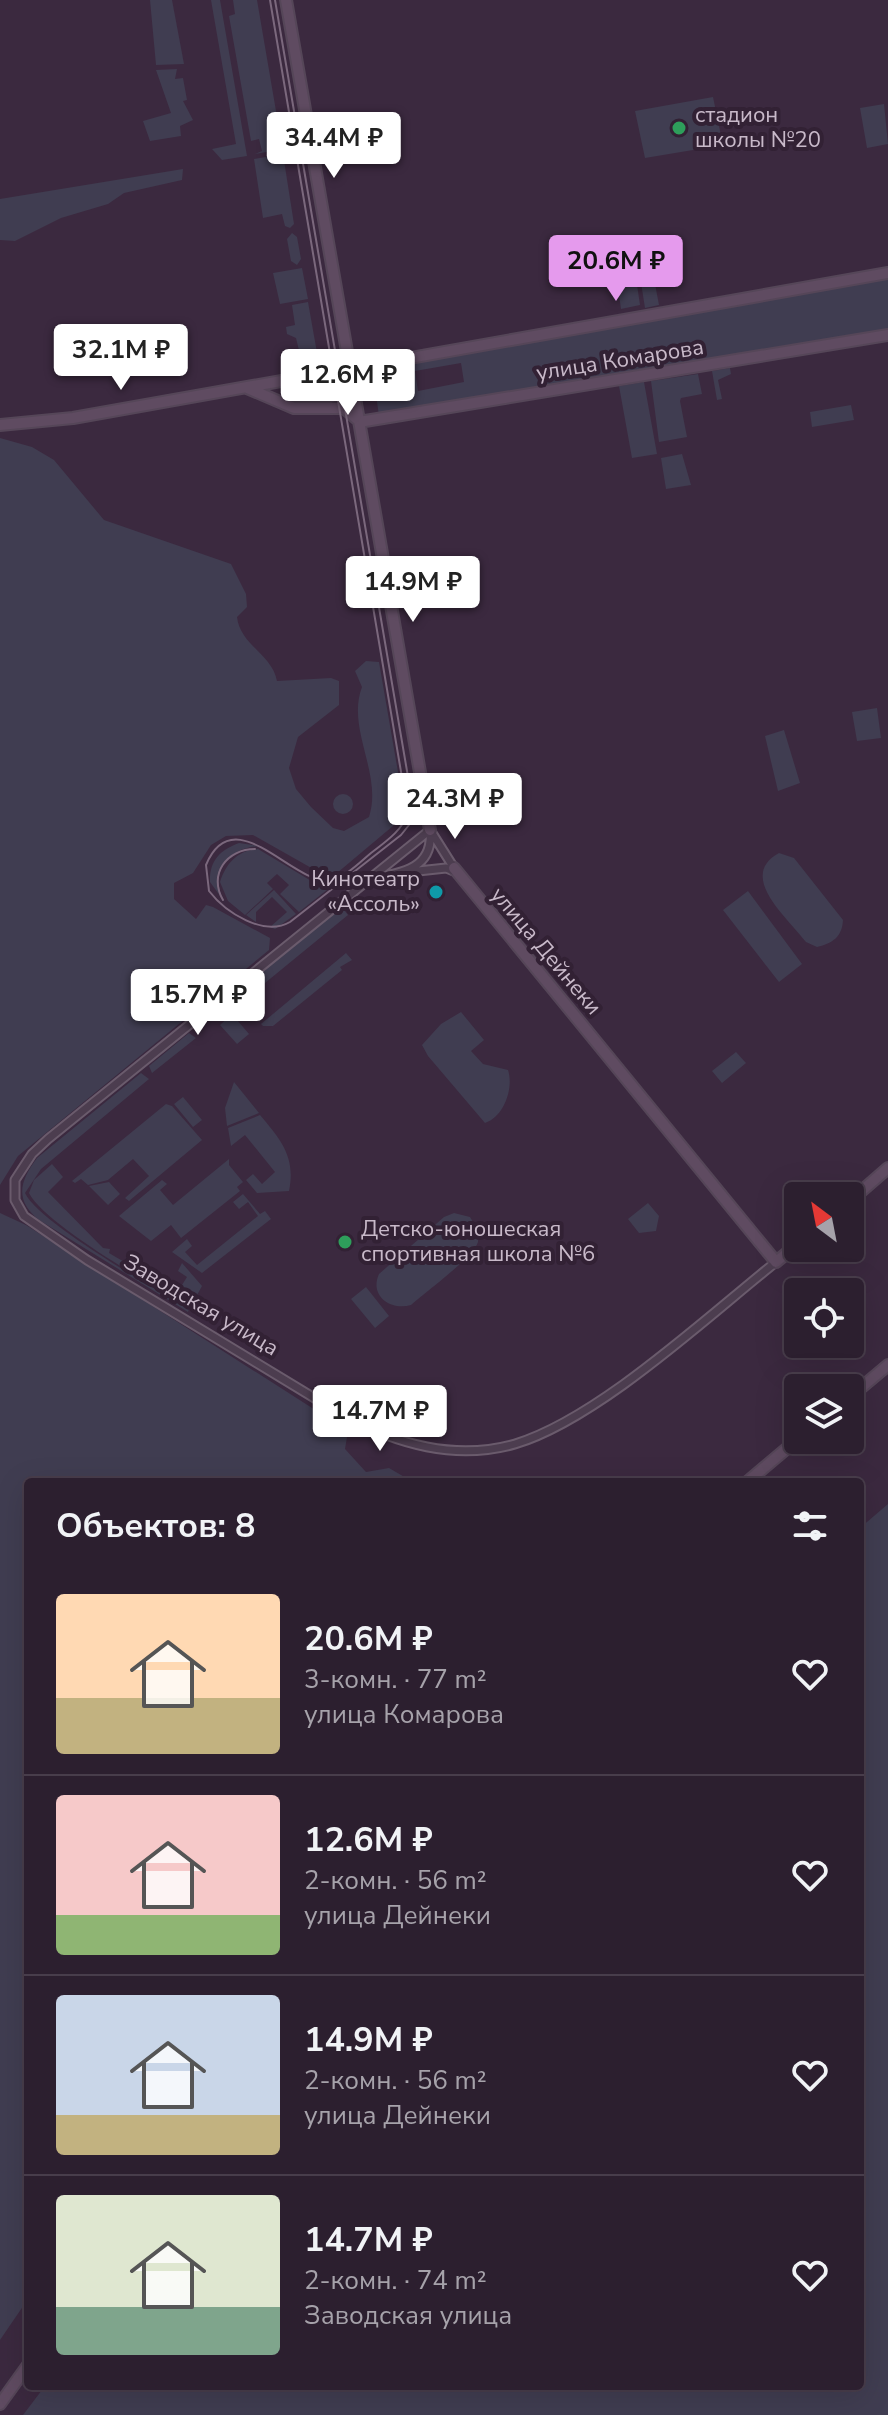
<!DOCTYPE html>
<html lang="ru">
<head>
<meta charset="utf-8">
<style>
  :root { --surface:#2c1f2f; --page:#382c3b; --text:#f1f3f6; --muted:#a6a2aa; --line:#483d4b; --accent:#e59aed }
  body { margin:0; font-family:"Nunito Sans",sans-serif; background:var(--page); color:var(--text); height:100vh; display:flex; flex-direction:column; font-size:30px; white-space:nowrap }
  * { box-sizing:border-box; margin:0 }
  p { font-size:26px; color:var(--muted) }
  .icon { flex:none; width:44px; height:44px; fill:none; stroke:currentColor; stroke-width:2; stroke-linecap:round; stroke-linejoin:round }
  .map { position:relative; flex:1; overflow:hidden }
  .drawer { position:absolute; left:24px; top:1478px; width:840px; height:912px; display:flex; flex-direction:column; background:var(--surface); border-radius:8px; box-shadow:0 8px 32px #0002,0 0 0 2px var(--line) }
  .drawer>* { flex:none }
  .needle { width:52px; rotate:328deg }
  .fabs { position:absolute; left:784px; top:1182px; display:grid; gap:16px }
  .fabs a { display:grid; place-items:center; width:80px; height:80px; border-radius:8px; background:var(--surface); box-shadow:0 8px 32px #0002,0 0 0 2px var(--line); font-size:40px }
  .price { position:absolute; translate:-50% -68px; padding:0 18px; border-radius:8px; background:#fff; color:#222; font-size:26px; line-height:52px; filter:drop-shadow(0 2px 4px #0008) }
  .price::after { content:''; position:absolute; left:50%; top:48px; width:24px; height:18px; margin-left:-12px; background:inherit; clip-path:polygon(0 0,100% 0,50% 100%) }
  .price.selected { background:var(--accent); color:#111 }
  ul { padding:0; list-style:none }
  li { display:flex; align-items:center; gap:24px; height:200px; padding:0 32px }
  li+li { border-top:2px solid var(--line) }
  li span { display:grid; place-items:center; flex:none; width:224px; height:160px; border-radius:8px; color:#555 }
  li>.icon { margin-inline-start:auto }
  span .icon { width:96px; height:96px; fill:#fffc; stroke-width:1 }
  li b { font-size:34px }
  h2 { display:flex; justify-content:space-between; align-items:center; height:96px; padding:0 32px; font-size:34px }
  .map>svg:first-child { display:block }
  .green { fill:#403d51; fill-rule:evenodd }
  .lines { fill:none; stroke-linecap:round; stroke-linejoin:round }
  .street-casing { stroke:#6a5b6c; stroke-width:11 }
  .secondary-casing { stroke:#554658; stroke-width:14 }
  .street { stroke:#4c3d4f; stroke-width:7 }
  .secondary { stroke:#5f4b61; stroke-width:10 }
  .tram { stroke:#7b687d; stroke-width:2 }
  .leisure-dot { fill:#2e9e5b; stroke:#322134; stroke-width:3 }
  .culture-dot { fill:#0f9aa8; stroke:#322134; stroke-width:3 }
  .labels { text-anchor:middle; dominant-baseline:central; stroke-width:8; stroke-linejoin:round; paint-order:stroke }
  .poi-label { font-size:22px; fill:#c8b9c9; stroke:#322134; text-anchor:start }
  .street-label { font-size:22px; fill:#c8b9c9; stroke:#322134 }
</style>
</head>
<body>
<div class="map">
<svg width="888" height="2415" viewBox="0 0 888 2415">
  <rect width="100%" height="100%" fill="#3b293f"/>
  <path class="green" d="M150 0H172L184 64 156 65Z
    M211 0H220L247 156 222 160 212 149 236 144Z
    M233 0H257L282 146 278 150 255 154 262 151 259 139 251 141 229 16 235 14Z
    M177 69 175 79 183 78 187 100 183 101 193 120 180 126 181 136 150 141 143 121 171 113 156 70Z
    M713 97 723 145 645 158 635 111Z
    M884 104 888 144 867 148 860 108Z
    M283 154 294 224 290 228 285 226 282 214 263 218 254 159Z
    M183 169 182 180 124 193 108 204 61 218 15 241 0 240V199Z
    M292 233 297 237 301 259 297 265 291 261 287 239Z
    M630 243 635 268 615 271 611 247Z
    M302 268 308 299 280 304 273 273Z
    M652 268 659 305 645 308 639 270Z
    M635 271 640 305 621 309 616 274Z
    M888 274V330L379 416 372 366ZM461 363 464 382 418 391 415 371Z
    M308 302 319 364 303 367 296 338 287 334 286 327 295 325 292 305Z
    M730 368 731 374 718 380 722 399 717 400 712 371Z
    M698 374 702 394 681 398 680 401 687 437 659 442 651 381Z
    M644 382 657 454 632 458 619 386Z
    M851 405 854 420 812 427 810 412Z
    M0 438 32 447 54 460 104 520 231 564 246 594 247 607 237 617C240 645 272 654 277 681L331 678 339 681V705L298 737 289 768 296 789 311 807 333 828 344 831 369 817C383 774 346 729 362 687L355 671 366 661 379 662 403 801 393 826 337 873 322 874 253 835 226 836 211 845 193 873 174 883V899L196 919 206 905 213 907 270 938 269 950 18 1156 0 1185Z
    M682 454 691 485 666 489 661 458Z
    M877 708 881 738 857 741 852 712Z
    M784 730 800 783 778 791 765 736Z
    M333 804a10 10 0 1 1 20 0a10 10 0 1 1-20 0Z
    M239 843 260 846C227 847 207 875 226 904L210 882C209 861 220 850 239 843Z
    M258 849 313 882H337L299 912 280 894 289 885 277 874 267 883 273 889 245 915 228 901 220 882C226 863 238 850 258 849Z
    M779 853 794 858 843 920C842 937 833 943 817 947L806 942C787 917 737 876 779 853Z
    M274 890 296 914 275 929 270 927 287 912 272 897 256 912V922L246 915Z
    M748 891 802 964 779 982 723 910Z
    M341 906 348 915 227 1014 226 1001Z
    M346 953 352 960 340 967 342 970 273 1026H263L261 1024Z
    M461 1012 484 1040 471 1051 483 1064 508 1070C514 1088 504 1117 485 1123L428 1056 422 1045 441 1024Z
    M232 1014 249 1034 237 1044 220 1025Z
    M189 1033 196 1038 152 1073 149 1066Z
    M736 1052 746 1063 722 1083 712 1071Z
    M141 1073 149 1079 41 1169 25 1193C39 1223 156 1289 189 1309L188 1312 39 1220C14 1200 20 1181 37 1158Z
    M234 1082 259 1113 227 1126 225 1108Z
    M183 1097 202 1120 193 1127 174 1104Z
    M166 1104 172 1106 202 1140 129 1201 125 1198 149 1176 133 1159 108 1180 88 1185 81 1179 75 1183 72 1181Z
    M260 1115C281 1140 296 1157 289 1191L257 1193 246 1180 253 1174 262 1184 275 1172 245 1135 231 1146 228 1128Z
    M229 1159V1165L243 1182 237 1187 240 1191 181 1238 171 1225 151 1241 119 1216 162 1180 167 1184 160 1190 173 1205Z
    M52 1164 63 1177 48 1192 103 1248 110 1249 109 1253 177 1293 187 1277 178 1271 182 1263 202 1286 190 1308C154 1286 45 1225 29 1193L34 1180Z
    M109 1182 120 1194 108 1205 89 1186Z
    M243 1194 260 1214 265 1211 271 1219 202 1273 172 1252 187 1239 192 1246 185 1252 197 1265 258 1216 248 1202 239 1209 233 1202Z
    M648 1203 659 1216 656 1231 639 1233 628 1219Z
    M0 1213 26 1225 348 1431 345 1449 366 1472 389 1468 413 1482H28V2299L0 2340Z
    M454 1213 470 1217C475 1225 479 1232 478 1242 474 1257 424 1293 411 1305 391 1311 369 1296 379 1274L444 1217Z
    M366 1287 389 1316 375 1328 351 1299Z
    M888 1504V2415H23L45 2386H860V1528Z"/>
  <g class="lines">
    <g class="street-casing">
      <path id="street" d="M333 406 346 400 354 389
        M430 830 48 1139 32 1154 15 1180V1200L24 1216 87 1260 344 1416C397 1444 455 1461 515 1444 598 1419 707 1317 776 1262
        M432 833 454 868
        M409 872 446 868 456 872
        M373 878C403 873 434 868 430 830"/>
    </g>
    <g class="secondary-casing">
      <path id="secondary" d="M286 0 430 830
        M247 388 294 408H344L358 420
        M359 422 888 335
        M0 425 73 418 888 273
        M454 868 776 1262 798 1244
        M850 1201 888 1168
        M850 1397 888 1365
        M747 1482 798 1439
        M0 2404 28 2365"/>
    </g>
    <use href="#street" class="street"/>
    <use href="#secondary" class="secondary"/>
    <path class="tram" d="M270 0 408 813C402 831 385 842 371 853 359 863 345 878 329 880 293 885 234 798 206 865L209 891C226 913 264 937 290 922L401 835 409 825 413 806 275 0
      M223 900C208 874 227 849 255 849"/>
  </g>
  <g class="leisure-dot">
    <circle cx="679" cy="128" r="8"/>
    <circle cx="345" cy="1242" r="8"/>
  </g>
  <circle class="culture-dot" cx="436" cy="892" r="8"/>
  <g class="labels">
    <g class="poi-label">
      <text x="695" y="115">стадион<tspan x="695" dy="25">школы №20</tspan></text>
      <text x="420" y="879" text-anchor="end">Кинотеатр<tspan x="420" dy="25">«Ассоль»</tspan></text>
      <text x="361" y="1229">Детско-юношеская<tspan x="361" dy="25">спортивная школа №6</tspan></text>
    </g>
    <g class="street-label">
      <text transform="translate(620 360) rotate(-9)">улица Комарова</text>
      <text transform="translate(546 951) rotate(50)">улица Дейнеки</text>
      <text transform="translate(201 1305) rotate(31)">Заводская улица</text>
    </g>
  </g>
</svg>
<div class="fabs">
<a><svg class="needle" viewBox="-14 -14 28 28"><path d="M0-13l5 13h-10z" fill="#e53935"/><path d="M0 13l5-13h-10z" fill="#a6a2aa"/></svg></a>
<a><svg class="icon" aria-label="locate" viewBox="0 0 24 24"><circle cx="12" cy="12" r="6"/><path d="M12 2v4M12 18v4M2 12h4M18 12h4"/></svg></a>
<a><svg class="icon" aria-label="layers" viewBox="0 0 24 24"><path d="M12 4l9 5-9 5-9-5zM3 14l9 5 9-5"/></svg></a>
</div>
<b class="price" style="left:334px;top:180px">34.4M ₽</b>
<b class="price selected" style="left:616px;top:303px">20.6M ₽</b>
<b class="price" style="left:121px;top:392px">32.1M ₽</b>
<b class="price" style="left:348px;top:417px">12.6M ₽</b>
<b class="price" style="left:413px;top:624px">14.9M ₽</b>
<b class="price" style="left:455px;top:841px">24.3M ₽</b>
<b class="price" style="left:198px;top:1037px">15.7M ₽</b>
<b class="price" style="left:380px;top:1453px">14.7M ₽</b>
<section class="drawer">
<h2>Объектов: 8<svg class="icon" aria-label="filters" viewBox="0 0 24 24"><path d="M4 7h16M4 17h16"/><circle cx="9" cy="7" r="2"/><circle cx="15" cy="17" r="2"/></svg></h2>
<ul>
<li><span style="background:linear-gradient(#ffd9b3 65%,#c2b280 0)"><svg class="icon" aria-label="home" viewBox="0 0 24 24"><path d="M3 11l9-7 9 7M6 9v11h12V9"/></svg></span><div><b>20.6M ₽</b><p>3-комн. · 77 m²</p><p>улица Комарова</p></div><svg class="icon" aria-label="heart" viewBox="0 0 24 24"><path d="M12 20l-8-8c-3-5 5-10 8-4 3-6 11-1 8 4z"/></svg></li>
<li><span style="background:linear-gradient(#f6c9c9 75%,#8fb573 0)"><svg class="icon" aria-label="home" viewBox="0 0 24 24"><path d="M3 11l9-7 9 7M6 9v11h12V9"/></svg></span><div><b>12.6M ₽</b><p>2-комн. · 56 m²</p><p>улица Дейнеки</p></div><svg class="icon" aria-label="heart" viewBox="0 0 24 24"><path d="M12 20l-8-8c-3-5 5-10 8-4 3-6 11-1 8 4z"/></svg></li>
<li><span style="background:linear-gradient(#c9d6e8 75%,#c2b280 0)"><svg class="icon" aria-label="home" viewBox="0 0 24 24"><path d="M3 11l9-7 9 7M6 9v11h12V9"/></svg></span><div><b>14.9M ₽</b><p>2-комн. · 56 m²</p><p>улица Дейнеки</p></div><svg class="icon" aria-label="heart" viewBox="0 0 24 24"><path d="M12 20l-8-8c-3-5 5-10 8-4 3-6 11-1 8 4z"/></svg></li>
<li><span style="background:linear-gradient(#dfe7d0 70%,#7fa58c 0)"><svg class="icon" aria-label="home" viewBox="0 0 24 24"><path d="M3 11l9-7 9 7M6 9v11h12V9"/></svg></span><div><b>14.7M ₽</b><p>2-комн. · 74 m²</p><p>Заводская улица</p></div><svg class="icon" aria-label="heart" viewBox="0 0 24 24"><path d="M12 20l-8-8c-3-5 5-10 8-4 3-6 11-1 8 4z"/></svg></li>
</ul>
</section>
</div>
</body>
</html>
